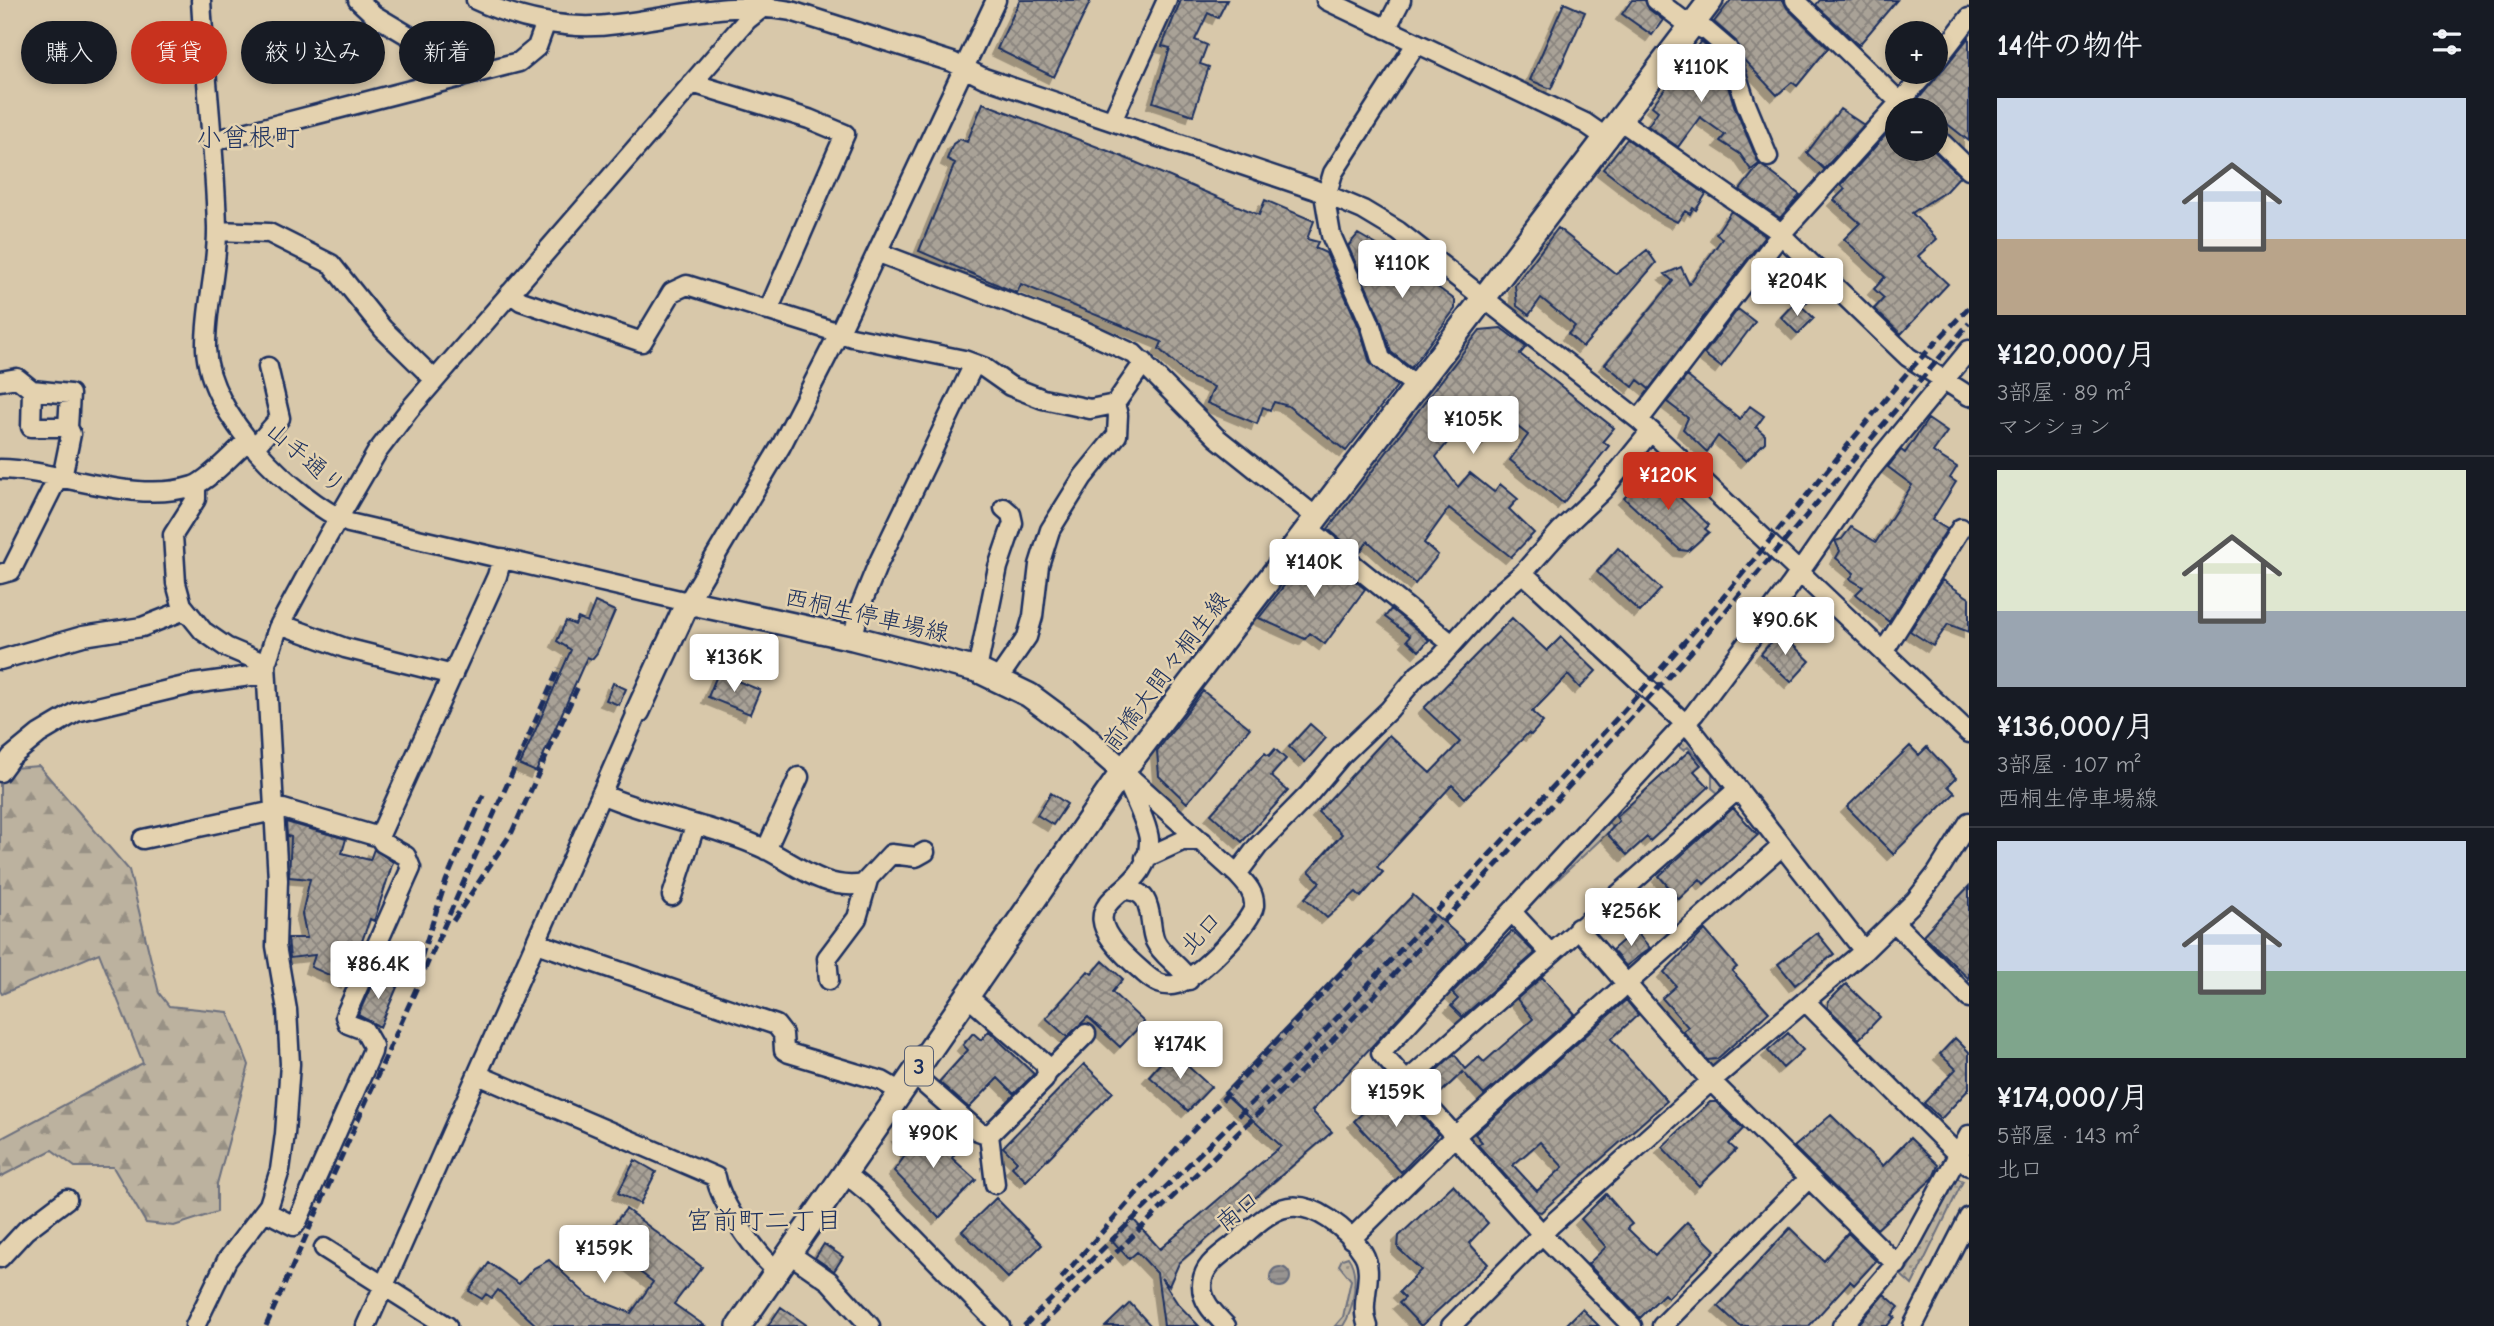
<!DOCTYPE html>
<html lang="ja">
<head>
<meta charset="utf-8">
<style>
  :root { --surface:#171b24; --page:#20242c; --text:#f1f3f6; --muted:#9ea1a6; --line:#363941; --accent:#c8321e }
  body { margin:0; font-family:"Comic Neue","Klee One",sans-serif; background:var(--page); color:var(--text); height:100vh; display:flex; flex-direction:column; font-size:26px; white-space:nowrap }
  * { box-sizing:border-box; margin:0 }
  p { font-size:23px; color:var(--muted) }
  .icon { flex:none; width:38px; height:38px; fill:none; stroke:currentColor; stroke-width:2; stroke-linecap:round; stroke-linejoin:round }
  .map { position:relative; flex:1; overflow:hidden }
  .panel { display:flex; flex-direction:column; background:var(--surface); width:525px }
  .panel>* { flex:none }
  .guide { position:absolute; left:21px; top:21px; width:665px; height:63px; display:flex; gap:14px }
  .tools { position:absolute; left:1885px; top:21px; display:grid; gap:14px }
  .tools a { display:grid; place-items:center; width:63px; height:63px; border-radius:50%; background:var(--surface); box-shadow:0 4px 10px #0003; font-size:35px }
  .price { position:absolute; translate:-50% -60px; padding:0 16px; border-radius:7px; background:#fff; color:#222; font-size:23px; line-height:46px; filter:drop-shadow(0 2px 4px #0008) }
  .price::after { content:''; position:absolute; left:50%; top:42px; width:21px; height:16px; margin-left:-10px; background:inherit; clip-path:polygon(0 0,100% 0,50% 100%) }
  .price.active { background:var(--accent); color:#fff }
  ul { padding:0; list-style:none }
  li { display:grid; align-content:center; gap:14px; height:371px; padding:0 28px }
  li+li { border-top:2px solid var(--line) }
  li span { display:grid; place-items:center; height:217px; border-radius:0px; color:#555 }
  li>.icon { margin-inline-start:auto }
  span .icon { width:126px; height:126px; fill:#fffc; stroke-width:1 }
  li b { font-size:30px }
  h2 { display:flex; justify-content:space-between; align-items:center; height:84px; padding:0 28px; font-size:30px }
  .tag { padding:0 24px; border-radius:32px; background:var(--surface); box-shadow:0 4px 10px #0003; font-size:24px; line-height:63px }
  .tag.active { background:var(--accent); color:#fff }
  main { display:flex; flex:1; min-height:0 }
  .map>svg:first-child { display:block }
  .grass { fill:url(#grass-dots); stroke:#6c707e; stroke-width:2 }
  .forest { fill:url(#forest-firs); stroke:#6c707e; stroke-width:2 }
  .water { fill:url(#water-rules); stroke:#666c7d; stroke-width:2 }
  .building { fill:url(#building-cross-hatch); stroke:#1b2f5e; stroke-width:2; fill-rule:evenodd; filter:url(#shadow) }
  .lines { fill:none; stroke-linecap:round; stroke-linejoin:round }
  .minor-casing { stroke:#1b2f5e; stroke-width:23 }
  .major-casing { stroke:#1b2f5e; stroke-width:28 }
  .minor { stroke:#e4d2af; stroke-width:18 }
  .major { stroke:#e4d2af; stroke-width:23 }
  .rail { stroke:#1b2f5e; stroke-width:5; stroke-dasharray:10 5; stroke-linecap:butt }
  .labels { text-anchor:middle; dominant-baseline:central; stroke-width:5; stroke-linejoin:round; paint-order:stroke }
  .shield { fill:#e4d2af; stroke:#576076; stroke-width:2 }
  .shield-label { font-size:23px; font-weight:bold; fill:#1b2f5e }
  .street-label { font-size:24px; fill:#1b2f5e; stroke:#e4d2af }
  .neighbourhood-label { font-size:26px; fill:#1b2f5e; stroke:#e4d2af }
</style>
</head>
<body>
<main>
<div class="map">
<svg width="1969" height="1326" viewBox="0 0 1969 1326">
  <defs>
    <pattern id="grass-dots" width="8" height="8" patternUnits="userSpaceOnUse" patternTransform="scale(1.75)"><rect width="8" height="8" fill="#bcb29f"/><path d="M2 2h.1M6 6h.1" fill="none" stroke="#989185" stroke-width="1.8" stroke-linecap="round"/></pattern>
    <pattern id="forest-firs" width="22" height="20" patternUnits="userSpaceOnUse" patternTransform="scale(1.75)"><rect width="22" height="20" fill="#bcb29f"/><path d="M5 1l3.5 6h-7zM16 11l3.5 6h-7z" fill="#989185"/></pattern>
    <pattern id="water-rules" width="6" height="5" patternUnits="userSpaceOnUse" patternTransform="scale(1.75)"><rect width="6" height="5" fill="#989491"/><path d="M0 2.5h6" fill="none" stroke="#7b797a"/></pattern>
    <pattern id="building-cross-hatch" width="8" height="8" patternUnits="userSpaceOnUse" patternTransform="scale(1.75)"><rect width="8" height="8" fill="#a9a297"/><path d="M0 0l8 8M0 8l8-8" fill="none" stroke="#89847e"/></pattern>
    <filter id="shadow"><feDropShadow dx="-6" dy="6" stdDeviation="0" flood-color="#0004"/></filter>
  </defs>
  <rect width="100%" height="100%" fill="#d8c8aa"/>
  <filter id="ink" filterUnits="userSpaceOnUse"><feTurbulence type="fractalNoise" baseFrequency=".0143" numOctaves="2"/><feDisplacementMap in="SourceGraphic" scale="14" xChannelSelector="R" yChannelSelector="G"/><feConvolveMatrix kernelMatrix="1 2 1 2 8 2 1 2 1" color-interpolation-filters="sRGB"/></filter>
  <g filter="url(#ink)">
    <path class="grass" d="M1687 735 1724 783 1719 794 1712 788V773L1688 747 1683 750 1673 742Z
      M1606 820 1613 828 1524 911 1531 923 1522 910Z
      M1954 1177 1963 1181 1912 1285 1901 1275 1908 1268Z
      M1348 1257C1360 1273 1354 1310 1343 1326H1335L1343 1317 1351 1280 1339 1265 1342 1259Z"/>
    <path class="forest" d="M39 766 129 870 159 993 169 1006 228 1012 249 1065 217 1184V1212L174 1226 146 1223 113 1167H75L52 1150 0 1177V1139L143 1063 99 953 2 994 0 991V769Z"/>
    <path class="water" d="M1270 1277a10 10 0 1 1 20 0a10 10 0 1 1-20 0Z"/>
    <path class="building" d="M1020 0H1091L1054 77 997 49Z
      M1181 0H1227L1218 18 1208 13 1195 40 1207 45 1200 64 1209 67 1193 115 1153 102 1170 48 1162 46Z
      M1632 0H1645L1649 9 1663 20 1652 35 1622 14Z
      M1731 0H1783L1787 8 1828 48 1797 86 1792 82 1777 95 1744 60 1736 41 1714 22Z
      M1820 0H1897L1859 45 1816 5Z
      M1564 3 1585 12 1551 89 1530 80Z
      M1969 37V141L1936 115V110H1922L1916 102Z
      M1701 41 1718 56 1735 108 1759 164 1751 170 1740 154 1720 141 1725 135 1700 117 1678 147 1648 126 1658 111 1652 106Z
      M983 103 1116 154 1259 215 1265 200 1314 221 1307 239 1318 242 1315 248 1326 253 1359 327 1370 363 1397 386 1346 451 1288 406 1274 402 1270 410 1263 407 1257 424 1207 403 1214 387 1190 377 1159 349 1162 342 1021 284 1017 293 919 251 955 163 947 159 953 144 960 139 967 142Z
      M1840 109 1864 125 1824 169 1807 153Z
      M1897 122V149H1932L1960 176 1946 191 1912 213 1937 239 1918 256 1948 284 1901 334 1874 309 1884 298 1874 289 1885 277 1844 239 1860 223 1834 200 1845 189 1841 185Z
      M1627 139 1706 194 1696 210 1693 208 1690 214 1685 211 1677 222 1661 214 1603 169Z
      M1760 164 1800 195 1780 218 1740 190Z
      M1731 211 1765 236 1649 389 1638 380 1633 387 1605 364 1673 281 1665 274 1681 267 1689 284 1722 239 1716 234Z
      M1558 228 1616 274 1647 250 1656 263 1583 347 1568 334 1575 326 1541 298 1529 315 1517 306 1515 285Z
      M1358 234 1394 255 1455 300V309L1411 368 1391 352 1380 318 1348 246Z
      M1791 264 1820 288 1805 304 1778 278Z
      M1796 301 1814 318 1798 334 1781 317Z
      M1738 309 1755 322 1721 367 1704 354Z
      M1501 328 1526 347 1520 354 1614 428 1603 441 1609 446 1563 503 1510 460 1528 435 1505 417 1486 442 1454 418 1440 436 1448 442 1436 457 1458 487 1470 473 1494 492 1500 484 1518 499 1509 509 1534 533 1511 557 1449 508 1424 543 1438 555 1415 584 1368 541 1359 554 1328 529 1480 330Z
      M1687 376 1740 419 1750 406 1764 416 1756 427 1765 435V442L1746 461 1718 436 1707 452 1683 429 1688 418 1667 402Z
      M1928 419 1947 432 1933 452 1957 467 1950 478 1956 482 1932 520 1947 529 1889 622 1856 594 1863 587 1850 579 1854 573 1836 558 1840 551 1835 541 1842 539 1851 527 1876 542 1912 485 1888 467 1901 450 1905 453Z
      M1652 471 1709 525 1705 529 1709 532 1688 551 1680 550 1624 498Z
      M1314 547 1365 589 1325 644 1310 633 1305 639 1259 618Z
      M1618 548 1661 589 1640 612 1597 572Z
      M1942 580 1969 598V632L1948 624 1933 646 1910 631Z
      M595 602 615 611 597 653 592 659 587 657 536 772 520 765 571 650 557 641 566 621 575 625 578 618 587 622Z
      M1391 609 1429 640 1419 651 1407 640 1410 636 1385 617Z
      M1512 618 1547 651 1561 637 1596 671 1580 688 1568 675 1532 712 1543 722 1531 735 1528 733 1465 798 1452 785 1377 867 1383 872 1361 897 1356 892 1327 918 1305 898 1320 882 1309 871 1342 834 1318 812 1389 735 1430 773 1460 742 1424 708Z
      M1779 632 1810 661 1791 682 1761 654Z
      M718 673 760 690 750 714 708 697Z
      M613 683 626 689 619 705 606 700Z
      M1203 691 1250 728 1187 803 1159 776 1157 751Z
      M1310 724 1326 738 1305 762 1289 747Z
      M1910 746 1919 755 1927 747 1956 778 1948 786 1955 793 1893 854 1847 807Z
      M1275 749 1286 759 1271 776 1288 791 1242 842 1211 814 1265 753 1269 756Z
      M1689 751 1701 765 1694 771 1709 787 1650 841 1647 837 1627 855 1607 834 1619 821 1616 817Z
      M1051 793 1067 804 1053 825 1037 815Z
      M1733 808 1758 835 1704 884 1700 879 1679 899 1659 876Z
      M286 822 346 839 342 853 370 860 374 849 393 862 374 921 370 919 347 983 311 967 315 955 290 958 288 938H307L302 914 310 879 289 877 291 837 287 836Z
      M1969 886V979L1923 935Z
      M1413 895 1467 943 1312 1111 1332 1132 1179 1263 1169 1286 1161 1278 1178 1304 1199 1326H1164L1157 1273 1137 1252 1129 1259 1111 1239 1133 1219 1160 1249 1281 1146 1224 1093Z
      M1635 930 1650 948 1626 966 1612 950Z
      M1705 930 1737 967 1732 971 1769 1012 1717 1059 1707 1060 1683 1031 1688 1027 1662 998 1676 986 1664 972Z
      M1512 931 1535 953 1462 1017 1451 1006 1458 999 1452 993Z
      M1817 933 1834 954 1795 985 1778 964Z
      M1103 961 1123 979 1112 992 1144 1022 1120 1047 1088 1017 1067 1037 1046 1018 1088 971 1092 974Z
      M376 975 398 985 380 1027 358 1015Z
      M1542 977 1575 1014 1484 1095 1463 1072 1436 1097 1424 1082 1454 1054 1466 1069 1479 1057 1484 1062 1533 1019 1517 999Z
      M1846 984 1880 1017 1859 1039 1828 1008V1002Z
      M1626 1000 1638 1015 1611 1039 1667 1101 1541 1212 1537 1211 1478 1145 1482 1142 1475 1134ZM1540 1142 1563 1167 1537 1191 1513 1165Z
      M989 1031 1034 1074 1014 1094 998 1078 969 1108 939 1082 968 1050 963 1045 973 1033 981 1040Z
      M1788 1033 1803 1050 1783 1068 1768 1051Z
      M1955 1038 1969 1052V1089L1941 1119 1924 1103 1956 1069 1940 1054Z
      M1171 1051 1211 1087 1188 1111 1149 1076Z
      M1084 1064 1113 1092 1026 1181 1012 1167 1017 1161 1003 1147Z
      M1398 1090 1438 1134 1401 1172 1354 1121 1385 1092 1390 1097Z
      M1710 1102H1716L1743 1129 1729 1144 1736 1150 1699 1186 1662 1147Z
      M1831 1115 1883 1166 1910 1138 1938 1165 1933 1178 1877 1229 1794 1147Z
      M926 1120 956 1152 952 1158 976 1180 939 1218 894 1171 907 1153 898 1136 913 1138Z
      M635 1160 656 1172 640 1204 618 1193Z
      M1453 1185 1488 1223 1469 1243 1488 1264 1421 1326 1399 1303 1405 1298 1399 1292 1421 1270 1398 1248 1399 1236Z
      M1606 1194 1632 1224 1627 1228 1655 1255 1687 1222 1715 1250 1668 1298 1664 1294 1640 1318 1588 1264 1606 1247 1581 1219Z
      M996 1198 1042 1245 1008 1278 962 1231Z
      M626 1209 702 1267 674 1304 705 1326H537L498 1290 492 1298 486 1294 482 1299 469 1291 489 1263 519 1284 534 1268 549 1260 588 1296 631 1313 653 1282 600 1242Z
      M1790 1228 1824 1261 1848 1233 1876 1261 1854 1285 1850 1281 1809 1326H1740L1718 1306Z
      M824 1244 843 1257 834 1271 815 1258Z
      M1884 1294 1899 1307 1892 1315 1895 1317 1887 1326H1857Z
      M1130 1303 1151 1326H1106Z
      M781 1307 808 1326H768Z
      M1582 1309 1599 1326H1565Z"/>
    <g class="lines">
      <g class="minor-casing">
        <path id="minor" d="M201 0C205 76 215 152 217 227 218 268 205 308 206 349 209 415 292 497 349 523L688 602 781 446 839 333 996 0
          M358 0 374 15 416 40 460 78
          M476 0C519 20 569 31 617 24 675 17 732 0 791 11L952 62 984 78 1313 189 1363 210 1398 231 1639 420 1969 733
          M1326 0 1585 123 1608 139
          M1656 0 1681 19 1707 31 1728 49 1746 104 1768 157
          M1795 0 1908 110
          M1386 29 1401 0
          M1416 44 1333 173 1325 200 1331 235 1370 323 1381 359 1417 387
          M1936 61 1969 18
          M692 83 809 119 845 134 768 311
          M1112 121 1167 0
          M1621 121 1773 227 1908 357 1969 396
          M1936 137 1969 169
          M211 145 221 139 519 62 537 47 546 22
          M217 231 269 233 331 264 383 329 434 379
          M879 253 1082 330 1134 354 1216 437 1316 517
          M510 293 521 301 642 342 672 292 687 285 852 337 964 360 983 367 1010 386 1043 399 1090 409 1115 404 1144 362
          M0 381 17 378 32 390 70 394 68 427 71 434 62 478
          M32 390 31 427H68
          M1639 420 1781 234 1927 72
          M254 448 280 418 268 367
          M0 469C60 470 134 505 193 486 207 482 235 452 247 441
          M196 486V499L173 535 176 583 182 605 203 631 226 647 266 664
          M1308 528 1452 644
          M1523 573 1692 730 1738 789
          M0 574 11 571 58 477
          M280 624 345 648 453 675
          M853 638 859 610 877 566 974 364
          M1884 651 1961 528
          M0 660 83 636 142 627 185 610
          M977 670 998 567 1013 523 1011 514 1004 508
          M998 679 1027 637 1033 616 1039 565 1050 530 1083 477 1117 435 1118 415 1115 404
          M1123 771 1237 874C1245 883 1255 892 1254 906 1251 924 1195 980 1177 984 1164 988 1154 982 1144 973 1047 890 1151 907 1149 840 1148 823 1129 789 1123 771Z
          M0 772 11 757 39 734 76 712 193 684 265 674
          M601 794C655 818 716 825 769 851 798 866 827 891 863 884L891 854 916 857 925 852
          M143 839 283 809 379 837
          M766 850 799 777
          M1145 858 1182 841H1202
          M1237 874 1258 846 1309 794 1341 756 1389 710 1418 675 1439 659 1495 597 1523 573 1561 530 1603 490 1651 431
          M1122 890C1157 888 1147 923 1155 941 1162 956 1180 965 1189 980
          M672 896 695 826
          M1512 912 1550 953
          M1894 922 1969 998
          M1578 928 1711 1081 1897 1265
          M537 943 776 1025 783 1034 784 1050 789 1053 882 1081 901 1092
          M829 980 827 958 857 918 868 880
          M1805 1001 1969 1166
          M1047 1073 1086 1034
          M913 1074 978 1131 989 1135 1044 1080 1047 1073 1045 1064 967 996
          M478 1075 716 1177C720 1202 757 1256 778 1271
          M1407 1081 1738 789 1864 951
          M989 1135 995 1184
          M846 1174 876 1199 1000 1326
          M265 1211 294 1226 297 1222 372 1052 373 1046 364 1030 348 1024 345 1016 411 868 406 856 383 843 379 837 497 576 502 558
          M1351 1239 1455 1136 1782 846
          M324 1248 447 1326
          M790 1254 829 1281 870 1326
          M0 1258 26 1230 67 1199
          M195 1326 227 1260 269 1205 280 1170 285 1134 290 1064 287 1010 276 946 278 880 266 664 278 628 328 536 377 452 409 410 747 20 766 5
          M366 1326 638 711
          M1226 1326C1216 1315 1202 1303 1202 1286 1202 1266 1219 1256 1233 1245 1265 1217 1286 1190 1329 1219 1341 1227 1355 1240 1363 1253 1376 1274 1358 1303 1368 1326
          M1451 1326 1552 1224 1711 1081 1864 951 1915 901 1937 873 1969 822
          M1632 1326 1542 1234 1381 1053 1694 714 1790 586 1871 469 1969 350
          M1662 1326 1808 1179
          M1842 1326 1905 1253 1969 1135
          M1913 1326 1969 1217"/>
      </g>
      <g class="major-casing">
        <path id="major" d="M638 711 688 602 853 638 977 670 1029 695 1079 732 1123 771
          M739 1326 1123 771 1711 0"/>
      </g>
      <use href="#minor" class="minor"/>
      <use href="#major" class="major"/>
      <path class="rail" d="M453 921 512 832 579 684
        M421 958 446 881 485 791
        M1061 1278 1186 1138 1374 939
        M266 1326 559 668
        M1024 1326 1320 1036 1620 715 1716 606 1907 373 1969 307
        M1041 1326 1328 1045 1531 828 1691 652 1969 323"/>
    </g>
  </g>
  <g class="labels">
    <rect class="shield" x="905" y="1046.5" width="28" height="39" rx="5"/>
    <g class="shield-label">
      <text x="919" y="1066">3</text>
    </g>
    <g class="street-label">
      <text transform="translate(306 458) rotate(41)">山手通り</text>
      <text transform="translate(867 615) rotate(13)">西桐生停車場線</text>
      <text transform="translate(1166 671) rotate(-53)">前橋大間々桐生線</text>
      <text transform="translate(1201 933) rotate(-46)">北口</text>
      <text transform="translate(1238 1211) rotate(-38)">南口</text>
    </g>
    <g class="neighbourhood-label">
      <text x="248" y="138">小曾根町</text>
      <text x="764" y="1221">宮前町二丁目</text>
    </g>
  </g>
</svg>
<div class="tools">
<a>+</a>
<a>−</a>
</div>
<b class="price" style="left:1701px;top:104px">¥110K</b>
<b class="price" style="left:1402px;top:300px">¥110K</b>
<b class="price" style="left:1797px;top:318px">¥204K</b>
<b class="price" style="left:1473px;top:456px">¥105K</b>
<b class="price active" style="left:1668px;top:512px">¥120K</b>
<b class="price" style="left:1314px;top:599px">¥140K</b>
<b class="price" style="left:1785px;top:657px">¥90.6K</b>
<b class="price" style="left:734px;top:694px">¥136K</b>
<b class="price" style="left:1631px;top:948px">¥256K</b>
<b class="price" style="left:378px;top:1001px">¥86.4K</b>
<b class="price" style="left:1180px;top:1081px">¥174K</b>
<b class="price" style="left:1396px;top:1129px">¥159K</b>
<b class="price" style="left:933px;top:1170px">¥90K</b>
<b class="price" style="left:604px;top:1285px">¥159K</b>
<div class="guide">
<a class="tag">購入</a>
<a class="tag active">賃貸</a>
<a class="tag">絞り込み</a>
<a class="tag">新着</a>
</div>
</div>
<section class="panel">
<h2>14件の物件<svg class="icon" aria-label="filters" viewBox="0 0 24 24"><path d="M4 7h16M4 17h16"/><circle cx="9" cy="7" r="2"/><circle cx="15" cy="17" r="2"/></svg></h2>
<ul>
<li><span style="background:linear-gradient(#c9d6e8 65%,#b9a48a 0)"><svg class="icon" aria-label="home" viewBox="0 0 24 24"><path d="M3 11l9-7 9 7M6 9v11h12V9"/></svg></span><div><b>¥120,000/月</b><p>3部屋 · 89 m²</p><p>マンション</p></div></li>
<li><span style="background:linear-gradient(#dfe7d0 65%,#9aa5b1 0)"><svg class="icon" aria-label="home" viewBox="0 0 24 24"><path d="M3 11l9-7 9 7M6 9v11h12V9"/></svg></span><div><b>¥136,000/月</b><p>3部屋 · 107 m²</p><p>西桐生停車場線</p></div></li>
<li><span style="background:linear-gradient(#c9d6e8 60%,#7fa58c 0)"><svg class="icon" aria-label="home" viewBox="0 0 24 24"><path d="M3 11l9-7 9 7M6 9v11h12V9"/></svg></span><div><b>¥174,000/月</b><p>5部屋 · 143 m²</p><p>北口</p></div></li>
</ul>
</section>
</main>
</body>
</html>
